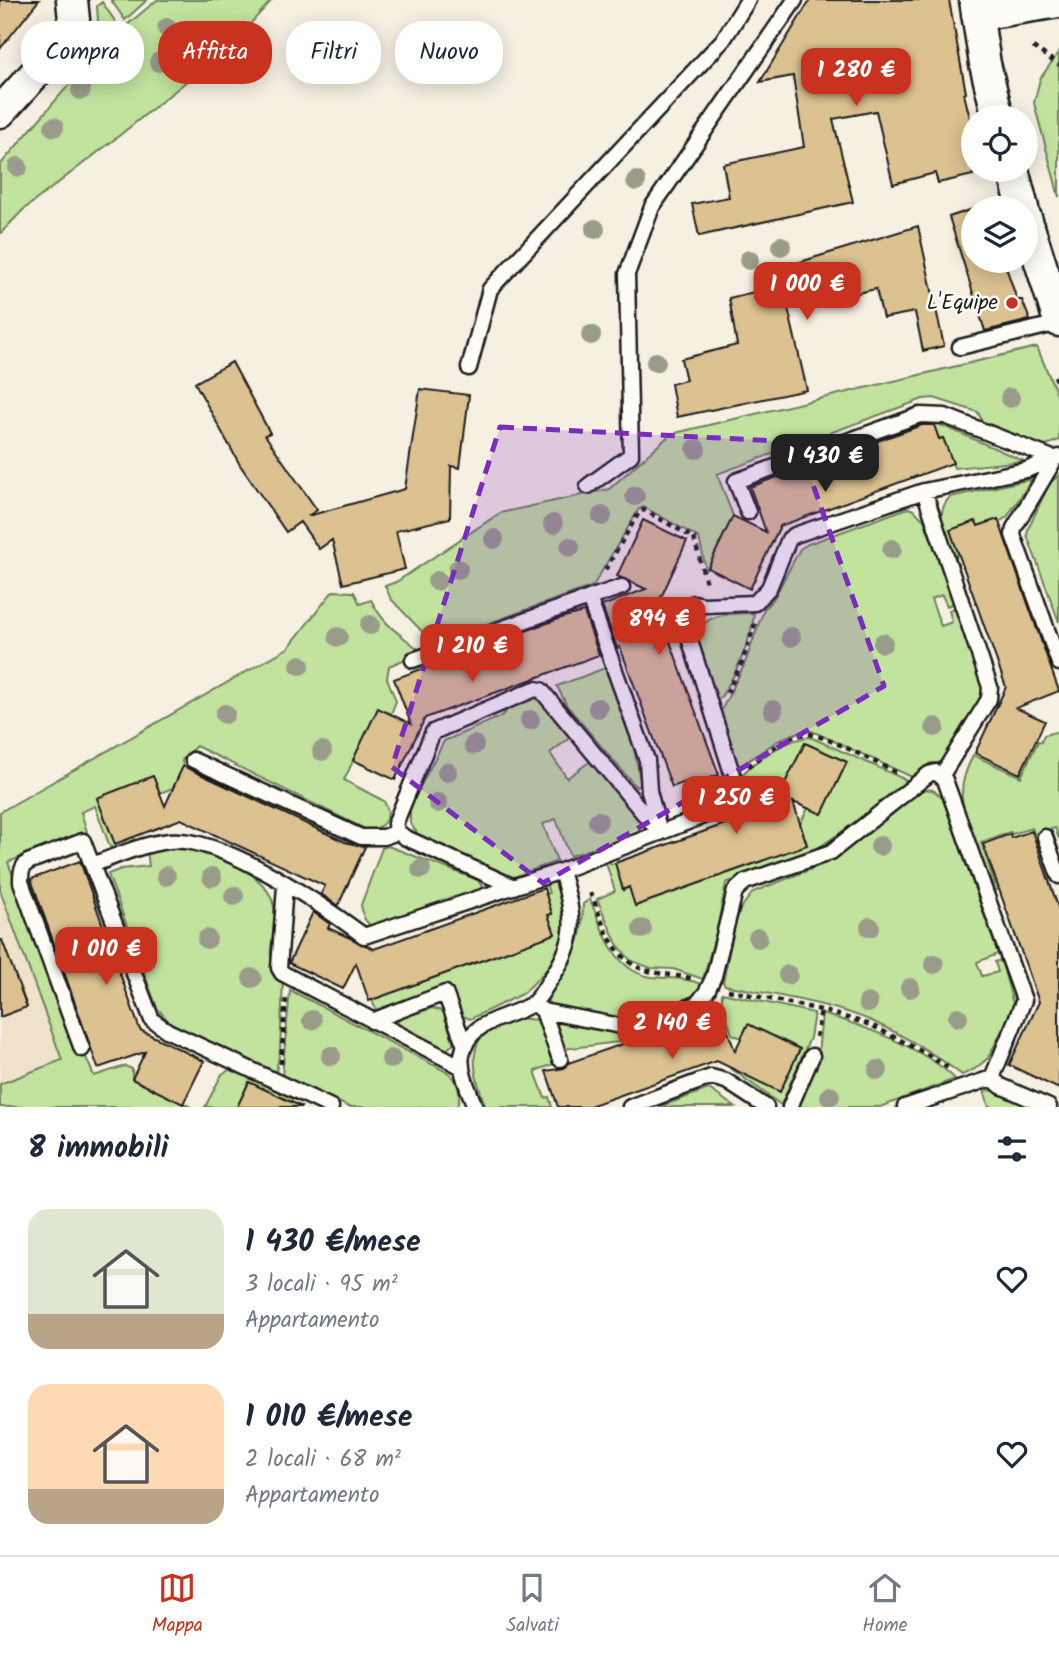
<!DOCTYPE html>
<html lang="it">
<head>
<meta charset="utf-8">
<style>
  :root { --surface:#fff; --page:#f2f2f3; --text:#1f2937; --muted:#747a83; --line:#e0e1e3; --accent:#c8321e }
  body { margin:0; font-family:Kalam,sans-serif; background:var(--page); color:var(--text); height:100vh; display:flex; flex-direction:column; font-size:26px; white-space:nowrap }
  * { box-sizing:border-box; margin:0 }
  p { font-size:23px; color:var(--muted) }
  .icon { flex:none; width:38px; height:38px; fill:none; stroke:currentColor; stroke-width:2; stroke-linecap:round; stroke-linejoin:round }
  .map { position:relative; height:1107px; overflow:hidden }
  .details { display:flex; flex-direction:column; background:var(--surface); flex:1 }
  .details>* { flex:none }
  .guide { position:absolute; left:21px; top:21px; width:700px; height:63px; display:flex; gap:14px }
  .tools { position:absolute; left:961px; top:105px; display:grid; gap:14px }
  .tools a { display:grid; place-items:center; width:77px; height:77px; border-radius:50%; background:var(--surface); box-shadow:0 4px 18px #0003; font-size:35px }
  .price { position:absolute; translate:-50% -60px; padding:0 16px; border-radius:14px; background:var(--accent); color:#fff; font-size:23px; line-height:46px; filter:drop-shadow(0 2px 4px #0008) }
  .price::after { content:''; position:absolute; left:50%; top:42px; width:21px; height:16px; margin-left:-10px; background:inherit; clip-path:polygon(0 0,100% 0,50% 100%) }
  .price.on { background:#222; color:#fff }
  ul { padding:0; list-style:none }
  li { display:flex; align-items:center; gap:21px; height:175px; padding:0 28px }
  li span { display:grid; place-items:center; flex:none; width:196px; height:140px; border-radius:21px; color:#555 }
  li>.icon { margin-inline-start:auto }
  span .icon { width:84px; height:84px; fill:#fffc; stroke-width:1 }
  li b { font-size:30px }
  h2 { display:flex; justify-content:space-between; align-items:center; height:84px; padding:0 28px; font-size:30px }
  .tag { padding:0 24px; border-radius:28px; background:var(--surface); box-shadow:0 4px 18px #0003; font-size:24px; line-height:63px }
  .tag.on { background:var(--accent); color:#fff }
  .tab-bar { display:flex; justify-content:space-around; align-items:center; height:98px; border-top:2px solid var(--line); background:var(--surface); font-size:19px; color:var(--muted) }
  .tab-bar a { display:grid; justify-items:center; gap:4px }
  .tab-bar .on { color:var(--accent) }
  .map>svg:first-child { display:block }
  .built { fill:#eee2ca }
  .green { fill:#c1e39d; stroke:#6e805c; stroke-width:2 }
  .building { fill:#dcc191; stroke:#1c1c1c; stroke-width:2 }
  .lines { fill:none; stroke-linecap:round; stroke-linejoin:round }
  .service-casing { stroke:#1c1c1c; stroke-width:19 }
  .minor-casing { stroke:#1c1c1c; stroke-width:35 }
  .path { stroke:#1c1c1c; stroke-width:4.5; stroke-dasharray:5 5; stroke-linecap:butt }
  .service { stroke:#fdfcf7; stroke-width:14 }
  .minor { stroke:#fdfcf7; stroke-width:30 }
  .tree { fill:#9a9c8b }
  .marked { fill:#7b2cbf; fill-opacity:0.2; stroke:#7b2cbf; stroke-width:5; stroke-dasharray:14 9; stroke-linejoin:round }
  .poi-dot { fill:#c8321e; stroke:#fdfcf7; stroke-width:2.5 }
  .labels { text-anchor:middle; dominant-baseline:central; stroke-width:5; stroke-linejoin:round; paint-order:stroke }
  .poi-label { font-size:21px; fill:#1c1c1c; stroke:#fdfcf7; text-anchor:end }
</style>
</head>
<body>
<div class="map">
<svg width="1059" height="1107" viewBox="0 0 1059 1107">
  <rect width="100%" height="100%" fill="#f6f0e3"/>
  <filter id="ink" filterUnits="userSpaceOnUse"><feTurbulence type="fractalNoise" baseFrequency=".0143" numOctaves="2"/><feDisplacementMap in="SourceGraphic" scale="14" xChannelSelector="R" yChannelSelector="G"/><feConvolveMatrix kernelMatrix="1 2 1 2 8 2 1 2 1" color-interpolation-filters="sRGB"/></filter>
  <g filter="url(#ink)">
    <path class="built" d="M0 890 62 1060 0 1084Z"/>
    <path class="green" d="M111 0H147L125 20Z
      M157 0H272L228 48 115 139 23 210 0 234V165L74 79 72 69 99 35 97 6 102 2 121 30Z
      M1059 52V197L1034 103 1040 79Z
      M1037 347 1059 399V440L1042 447 984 426 978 412 934 398 923 399 717 474 733 516 708 568 706 569 699 538 644 507 639 509 593 586 433 643 391 599 385 586 396 582 500 513 609 489 671 434Z
      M932 421 1024 461 954 468 943 438 939 439Z
      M1059 475V622L1027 535 1028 529 1049 484Z
      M1032 479 1007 517 999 522 998 519 978 526 975 521 951 530 958 553 955 560C948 539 932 515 950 497Z
      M908 508 914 510 924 520 954 603 947 606 942 595 931 599 941 626 952 622 949 610 955 608 981 681 982 691 979 700 942 763H930L912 777 812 731C787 730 763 751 744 764L737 766 720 713 745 663 764 609 774 598 800 549 808 544Z
      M333 591 354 592 360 604 371 600C385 627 397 631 418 649L407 653 408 658 389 666 387 678 396 701 391 714 378 709 344 780 384 801 388 811C387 823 379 830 367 830L196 746 182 760 183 767 173 788 160 793 153 776 97 798 115 844 134 837 136 843 116 850 110 847 95 806 81 812 87 832 8 862 77 1052 84 1053 94 1076 125 1066 132 1069V1079L191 1107H0V1084L62 1060 0 890V812L288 648Z
      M754 613C752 639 733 683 716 703L694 641C703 611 729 614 754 613Z
      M605 668 633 743 641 785 636 787 567 706 557 686Z
      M530 695 538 697 571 737 550 753 567 778 592 760 639 815 641 825 637 834 570 856 556 819 543 824 557 861 511 878 420 837 410 823V806L444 741 500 717 505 713 509 704Z
      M1059 731V839L1055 828 1034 834 1032 828 1012 834 1010 832 981 842 997 890 994 891C986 867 964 820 962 797 961 782 967 768 973 755L1021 777 1038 741 1041 742 1044 735Z
      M810 737 913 783 818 848 726 883 717 929 703 979 673 969 651 968 630 960 617 944 597 899 615 891 606 863 609 859 611 864 615 863 623 889 629 887 636 906 807 845 800 824 808 808 822 814 847 762 805 743 779 795 760 789 742 775C757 758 787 739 810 737Z
      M921 789 933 790 943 798 998 954 977 962 982 976 998 972 995 962 1001 960 1014 1007 988 1058 975 1069 962 1075C935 1054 905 1036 874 1022 831 1003 771 995 725 985L723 982 735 924 741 908 753 892 827 863 914 792Z
      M388 846 478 880 482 887 477 892 371 927 364 918 361 905 382 848Z
      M171 847C204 849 268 870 274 907 278 927 266 949 273 968 275 972 280 977 283 981L280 1050 276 1072 170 1023 157 1008 108 874 121 869 149 866 147 849Z
      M555 882 566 912 565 935 553 963 524 993 470 1019 460 1015 449 985 376 1010 372 1000 555 934 548 915 552 913 546 895 549 893 546 884Z
      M590 899C602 929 614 972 652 977 669 979 685 977 701 984L697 994 630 1021 552 1007 548 1002C547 987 569 964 576 948 582 934 583 919 583 904Z
      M290 990 449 1073C459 1083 462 1094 457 1107H349L282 1076Z
      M722 993 814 1013 810 1038 781 1105 729 1067 780 1091 800 1049 748 1024 741 1038 732 1034 722 1005Z
      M714 1000 718 1007 626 1041 564 1049 555 1026 559 1023 630 1035 701 1011Z
      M432 1008 443 1011 453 1041V1044L444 1052 399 1028 397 1024 399 1019Z
      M822 1014C860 1024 928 1050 955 1079L880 1107H797L818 1054Z
      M517 1018 539 1020 554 1064 535 1071 545 1098 549 1097 552 1107H486C478 1087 465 1049 486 1033 495 1026 508 1023 517 1018Z
      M231 1069 293 1098 291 1102 249 1082 238 1105 239 1107H205L222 1074Z
      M709 1089 735 1107H659Z
      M984 1090 997 1091 1036 1107H989Z"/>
    <path class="building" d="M0 0H39L0 49Z
      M810 0H949L966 93 964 94 973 130V175L938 183 935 173 893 184 876 111 833 119 853 202 699 236 692 204 729 197 723 164 804 147 793 76 760 82Z
      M973 209V261H1004L1017 300H1022L1030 320 985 331 949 217Z
      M918 226 944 346 923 351 915 312 883 318 876 289 788 308 807 390 677 417 671 384 686 380 681 359 737 345 729 298 804 280 800 262Z
      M232 362 270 433 265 435 317 510 308 516 405 489 420 389 469 395 460 468 451 466 450 518 396 531 405 569 343 584 332 540 319 549 300 522 286 532 240 465 195 383Z
      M922 425H934L939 439 943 438 953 463 780 526 750 589 708 568 733 516 766 532 750 487Z
      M998 519 1059 691 1016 708 1045 721 1020 774 975 753 1006 687 950 530 976 521 978 526Z
      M643 520 687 541 657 606 719 775 692 784 691 780 672 787 620 647 617 648 602 606 646 589 617 576Z
      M584 612 599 655 425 718 395 780 353 760 378 708 411 724 394 679 564 617Z
      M805 743 847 762 822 814 793 802 807 845 635 906 629 887 623 890 615 863 773 807Z
      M183 766 345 842 365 847 338 906 321 894 325 886 181 819 115 844 97 798 153 776 165 806Z
      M1032 831 1059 910V1089L1009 1065 1039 1002 983 844 1010 834 1011 838Z
      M80 861 140 1030 204 1061 183 1104 132 1079 145 1052 98 1068 31 879Z
      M544 888 552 914 548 915 555 934 369 1001 356 963 343 989 289 963 313 912 330 924 328 928 374 949Z
      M0 940H2L27 1007 0 1017Z
      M720 1010 735 1051 748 1024 800 1049 780 1092 717 1061 587 1107H558L546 1071 564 1068 568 1063Z
      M249 1082 302 1107H237Z"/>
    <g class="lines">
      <g class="service-casing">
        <path id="service" d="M960 347 1059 323
          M469 368 490 289 723 40 748 0
          M588 486 631 455 627 274 652 207 795 0
          M924 491 990 687 989 699 942 775
          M748 512 736 481 920 415 945 416 1055 459 1014 528 1013 535 1059 663
          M413 660 589 598
          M193 760 361 837H383L398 832
          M1045 837 1059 876
          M561 871 737 803 739 795 682 616 687 608 694 603 704 605 755 603 769 588 789 539 795 535 924 491 1026 470 1059 457
          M285 886 279 968 282 973 462 1067
          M514 887 404 837 398 832 395 824 433 732 535 689 541 690 660 833 649 791 647 760 589 598 622 587
          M534 1003 543 1011 631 1028 697 1004 707 991 714 976 735 891 745 882 831 852 929 774 936 772 945 780 1024 1000 992 1078 1001 1086 1049 1107
          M543 1011 560 1059
          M372 1021 445 993 465 1046
          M82 1049 21 882C21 874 21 867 28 862L83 841 92 865
          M331 1107 168 1031 152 1020 92 865C116 856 143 844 169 841 221 835 322 905 364 936L561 871C575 919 579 939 548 983 544 989 539 999 532 1004 506 1020 469 1019 462 1055 459 1072 470 1092 475 1107
          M630 1107 711 1077 726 1081 766 1107
          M790 1107 812 1056
          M905 1107 992 1078"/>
      </g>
      <g class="minor-casing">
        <path id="minor" d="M975 0 985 64 998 117
          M977 15 1059 2
          M0 112 67 39 74 20 72 0
          M1013 170 1023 208
          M1026 218 1059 321"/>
      </g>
      <path class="path" d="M1033 47 1059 65
        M1055 376 1059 386
        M605 570 640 511 644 510 694 538 707 586
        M727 693 742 662 756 621
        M748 766C765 754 785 736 806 734 823 733 879 765 898 773
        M589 896 592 895C603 925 614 963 649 971 664 975 679 975 693 979
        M728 990 821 1010 871 1025 927 1054 951 1070
        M816 1037 821 1010
        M281 1064 286 996"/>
      <use href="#service" class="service"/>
      <use href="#minor" class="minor"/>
    </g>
    <g class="tree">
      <circle cx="167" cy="28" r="10"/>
      <circle cx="107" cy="54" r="10"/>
      <circle cx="159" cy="62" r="10"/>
      <circle cx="81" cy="90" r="10"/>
      <circle cx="54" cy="127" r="10"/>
      <circle cx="18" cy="167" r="10"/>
      <circle cx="636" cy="181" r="10"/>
      <circle cx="595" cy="229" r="10"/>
      <circle cx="781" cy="246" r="10"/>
      <circle cx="749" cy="260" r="10"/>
      <circle cx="591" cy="335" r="10"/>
      <circle cx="656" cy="362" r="10"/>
      <circle cx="1010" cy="398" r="10"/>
      <circle cx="696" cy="449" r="10"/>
      <circle cx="635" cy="496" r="10"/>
      <circle cx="602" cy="516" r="10"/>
      <circle cx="553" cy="524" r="10"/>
      <circle cx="494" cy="539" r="10"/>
      <circle cx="570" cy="547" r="10"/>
      <circle cx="892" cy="549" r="10"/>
      <circle cx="458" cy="569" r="10"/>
      <circle cx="437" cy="581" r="10"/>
      <circle cx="370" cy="625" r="10"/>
      <circle cx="338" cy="637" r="10"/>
      <circle cx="791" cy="637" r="10"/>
      <circle cx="883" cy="643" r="10"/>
      <circle cx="300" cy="665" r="10"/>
      <circle cx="598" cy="708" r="10"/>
      <circle cx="773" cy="710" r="10"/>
      <circle cx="225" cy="714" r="10"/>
      <circle cx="530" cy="720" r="10"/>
      <circle cx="935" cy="727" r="10"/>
      <circle cx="474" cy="745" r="10"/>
      <circle cx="322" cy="751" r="10"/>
      <circle cx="447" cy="772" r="10"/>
      <circle cx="438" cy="803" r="10"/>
      <circle cx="598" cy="821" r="10"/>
      <circle cx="880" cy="846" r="10"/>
      <circle cx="421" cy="869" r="10"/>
      <circle cx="166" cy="876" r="10"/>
      <circle cx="212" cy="877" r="10"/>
      <circle cx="234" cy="896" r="10"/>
      <circle cx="870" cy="927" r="10"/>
      <circle cx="642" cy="929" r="10"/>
      <circle cx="758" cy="938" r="10"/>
      <circle cx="207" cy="939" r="10"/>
      <circle cx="934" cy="964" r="10"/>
      <circle cx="788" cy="975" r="10"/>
      <circle cx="252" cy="978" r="10"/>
      <circle cx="910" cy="988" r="10"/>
      <circle cx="868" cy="1003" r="10"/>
      <circle cx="958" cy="1017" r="10"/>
      <circle cx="312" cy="1020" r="10"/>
      <circle cx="331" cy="1056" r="10"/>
      <circle cx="391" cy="1059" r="10"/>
      <circle cx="878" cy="1070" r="10"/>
      <circle cx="830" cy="1096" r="10"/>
    </g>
  </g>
  <path class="marked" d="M500 427 798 442 884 686 543 883 392 767Z"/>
  <circle class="poi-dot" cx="1012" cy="303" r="7"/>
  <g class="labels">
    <g class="poi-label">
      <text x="998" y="303">L'Equipe</text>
    </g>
  </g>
</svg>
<div class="tools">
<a><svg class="icon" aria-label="locate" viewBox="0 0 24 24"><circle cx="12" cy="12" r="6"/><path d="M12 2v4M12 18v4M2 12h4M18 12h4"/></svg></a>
<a><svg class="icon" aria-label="layers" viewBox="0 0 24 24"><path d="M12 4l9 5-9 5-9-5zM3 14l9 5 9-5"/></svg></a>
</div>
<b class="price" style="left:856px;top:108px">1 280 €</b>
<b class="price" style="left:807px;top:322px">1 000 €</b>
<b class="price on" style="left:825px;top:494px">1 430 €</b>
<b class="price" style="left:659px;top:657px">894 €</b>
<b class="price" style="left:472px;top:684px">1 210 €</b>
<b class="price" style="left:736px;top:836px">1 250 €</b>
<b class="price" style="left:106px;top:987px">1 010 €</b>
<b class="price" style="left:672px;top:1061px">2 140 €</b>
<div class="guide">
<a class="tag">Compra</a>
<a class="tag on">Affitta</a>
<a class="tag">Filtri</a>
<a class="tag">Nuovo</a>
</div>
</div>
<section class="details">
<h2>8 immobili<svg class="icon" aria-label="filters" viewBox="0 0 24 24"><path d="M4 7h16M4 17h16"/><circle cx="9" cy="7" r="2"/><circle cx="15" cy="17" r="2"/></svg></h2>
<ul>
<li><span style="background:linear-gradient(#dfe7d0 75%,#b9a48a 0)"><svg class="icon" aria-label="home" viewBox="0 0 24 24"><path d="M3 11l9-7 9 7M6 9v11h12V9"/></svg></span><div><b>1 430 €/mese</b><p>3 locali · 95 m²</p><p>Appartamento</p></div><svg class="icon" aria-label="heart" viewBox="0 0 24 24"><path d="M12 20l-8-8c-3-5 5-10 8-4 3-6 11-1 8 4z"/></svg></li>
<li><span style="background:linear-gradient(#ffd9b3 75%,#b9a48a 0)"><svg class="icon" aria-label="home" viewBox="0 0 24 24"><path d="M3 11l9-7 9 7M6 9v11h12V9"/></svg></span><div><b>1 010 €/mese</b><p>2 locali · 68 m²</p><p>Appartamento</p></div><svg class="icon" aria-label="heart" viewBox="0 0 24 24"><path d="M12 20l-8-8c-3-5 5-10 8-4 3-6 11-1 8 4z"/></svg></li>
</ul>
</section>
<nav class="tab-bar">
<a class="on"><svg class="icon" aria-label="map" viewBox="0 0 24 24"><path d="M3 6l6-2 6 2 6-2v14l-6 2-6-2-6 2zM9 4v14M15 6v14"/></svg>Mappa</a>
<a><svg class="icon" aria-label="saved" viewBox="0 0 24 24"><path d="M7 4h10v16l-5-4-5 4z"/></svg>Salvati</a>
<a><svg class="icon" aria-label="home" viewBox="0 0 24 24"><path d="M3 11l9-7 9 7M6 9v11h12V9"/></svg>Home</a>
</nav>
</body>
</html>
